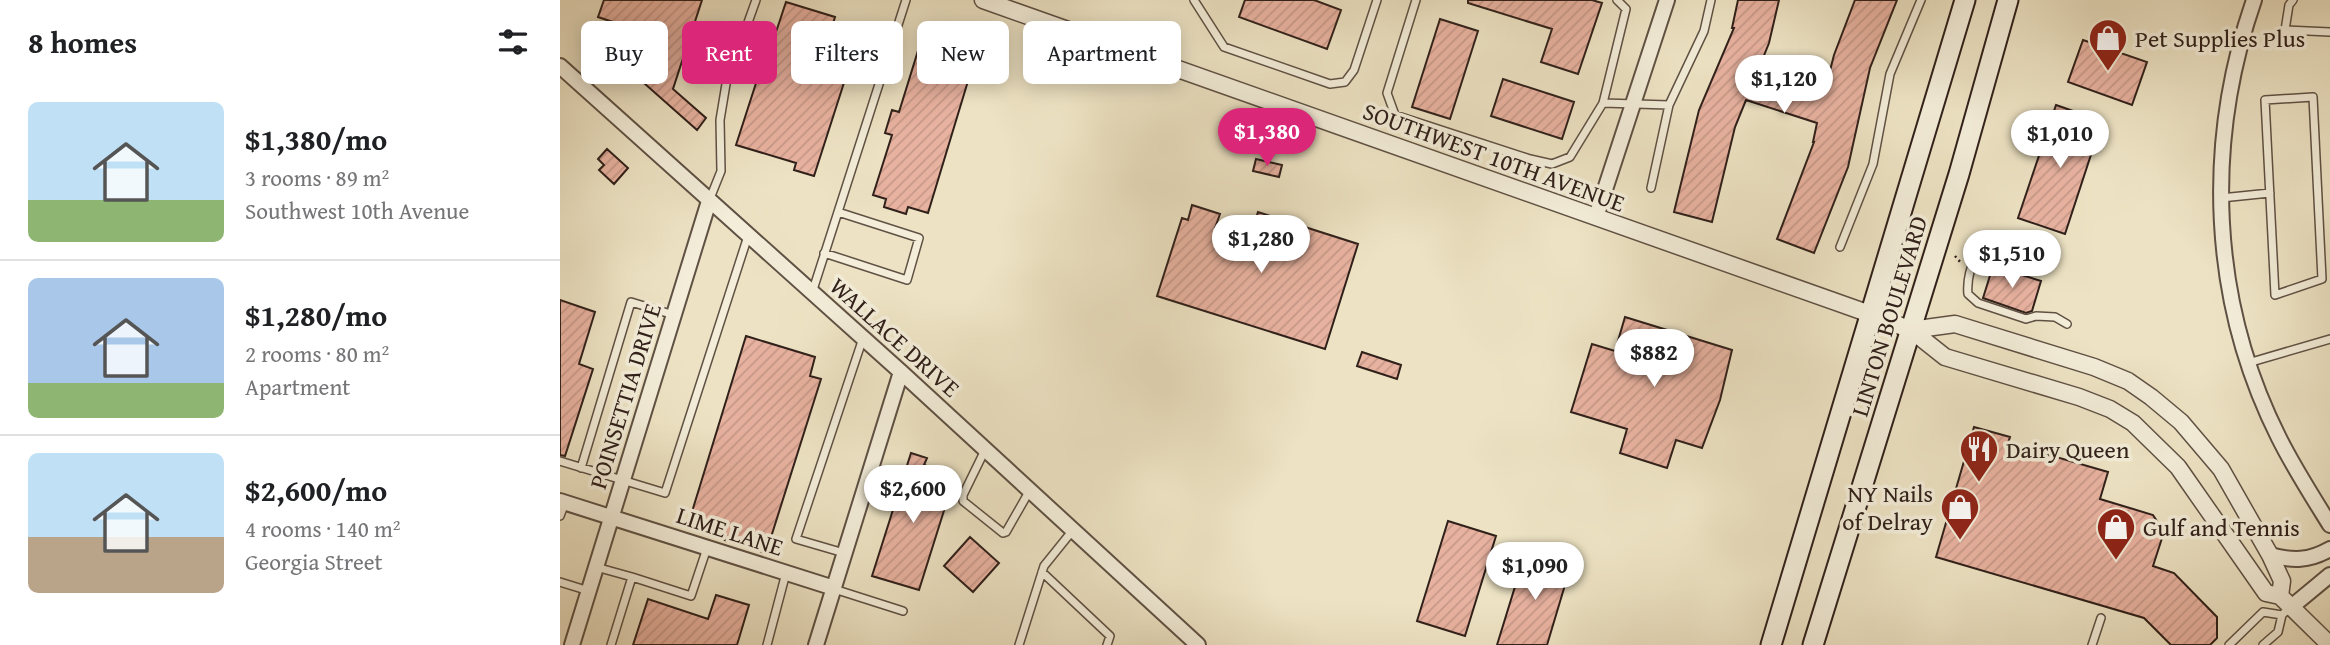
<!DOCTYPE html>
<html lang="en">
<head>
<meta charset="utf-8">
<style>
  :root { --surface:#fff; --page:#f2f2f2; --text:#202124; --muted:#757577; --line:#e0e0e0; --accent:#db2777 }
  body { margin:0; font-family:"Gentium Book Plus",serif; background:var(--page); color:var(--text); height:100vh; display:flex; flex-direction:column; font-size:26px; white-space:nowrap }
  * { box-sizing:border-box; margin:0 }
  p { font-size:23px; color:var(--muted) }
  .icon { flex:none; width:38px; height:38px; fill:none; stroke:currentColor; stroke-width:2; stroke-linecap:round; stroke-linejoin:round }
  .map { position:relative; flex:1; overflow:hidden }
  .drawer { display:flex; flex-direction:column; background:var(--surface); width:560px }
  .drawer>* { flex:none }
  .top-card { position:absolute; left:21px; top:21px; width:665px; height:63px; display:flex; gap:14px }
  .price { position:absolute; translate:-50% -60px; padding:0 16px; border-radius:24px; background:#fff; color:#222; font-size:23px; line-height:46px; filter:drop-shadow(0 2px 4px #0008) }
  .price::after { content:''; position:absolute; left:50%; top:42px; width:21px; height:16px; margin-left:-10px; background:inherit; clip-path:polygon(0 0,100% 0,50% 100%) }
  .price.on { background:var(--accent); color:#fff }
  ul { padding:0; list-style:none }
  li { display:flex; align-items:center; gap:21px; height:175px; padding:0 28px }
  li+li { border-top:2px solid var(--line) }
  li span { display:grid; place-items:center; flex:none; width:196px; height:140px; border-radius:10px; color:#555 }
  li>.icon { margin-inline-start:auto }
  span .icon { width:84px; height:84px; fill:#fffc; stroke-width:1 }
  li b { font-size:30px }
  h2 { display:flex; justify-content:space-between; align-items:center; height:84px; padding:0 28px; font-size:30px }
  .tag { padding:0 24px; border-radius:10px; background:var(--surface); box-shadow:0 4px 18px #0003; font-size:24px; line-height:63px }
  .tag.on { background:var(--accent); color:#fff }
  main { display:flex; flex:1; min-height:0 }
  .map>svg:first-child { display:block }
  .building { fill:url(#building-hatch); stroke:#30201a; stroke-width:2 }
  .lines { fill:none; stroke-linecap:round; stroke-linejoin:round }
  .service-casing { stroke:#5f5144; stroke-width:10 }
  .minor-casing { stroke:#5f5144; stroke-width:18 }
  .tertiary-casing { stroke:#5f5144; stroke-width:19 }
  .secondary-casing { stroke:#30201a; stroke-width:23 }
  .path { stroke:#30201a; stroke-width:2.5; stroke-dasharray:2 3.5; stroke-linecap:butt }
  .service { stroke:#f3edd9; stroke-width:7 }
  .minor { stroke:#f3edd9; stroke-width:14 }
  .tertiary { stroke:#f3edd9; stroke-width:16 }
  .secondary { stroke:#f3edd9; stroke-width:19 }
  .labels { text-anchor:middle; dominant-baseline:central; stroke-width:7; stroke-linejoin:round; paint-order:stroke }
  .poi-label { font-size:24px; fill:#30201a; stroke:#f3edd9; text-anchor:start }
  .street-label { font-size:24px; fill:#30201a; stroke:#f3edd9 }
</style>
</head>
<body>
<main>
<section class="drawer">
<h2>8 homes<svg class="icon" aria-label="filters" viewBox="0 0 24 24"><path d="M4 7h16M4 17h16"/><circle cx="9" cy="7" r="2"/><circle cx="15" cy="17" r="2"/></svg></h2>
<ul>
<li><span style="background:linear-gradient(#bfe0f5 70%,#8fb573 0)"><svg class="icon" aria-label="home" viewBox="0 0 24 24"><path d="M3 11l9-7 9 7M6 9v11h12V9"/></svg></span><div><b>$1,380/mo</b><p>3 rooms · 89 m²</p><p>Southwest 10th Avenue</p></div></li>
<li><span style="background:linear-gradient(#a9c7e8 75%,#8fb573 0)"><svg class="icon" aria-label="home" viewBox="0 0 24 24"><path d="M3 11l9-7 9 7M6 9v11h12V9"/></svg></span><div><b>$1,280/mo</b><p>2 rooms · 80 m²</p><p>Apartment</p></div></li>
<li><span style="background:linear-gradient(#bfe0f5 60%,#b9a48a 0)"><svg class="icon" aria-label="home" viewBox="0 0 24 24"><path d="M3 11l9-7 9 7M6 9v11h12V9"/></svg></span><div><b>$2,600/mo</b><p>4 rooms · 140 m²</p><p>Georgia Street</p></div></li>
</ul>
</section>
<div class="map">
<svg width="1770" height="645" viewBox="0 0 1770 645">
  <defs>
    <pattern id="building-hatch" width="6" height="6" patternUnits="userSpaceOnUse" patternTransform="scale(1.75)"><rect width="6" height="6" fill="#e8b2a0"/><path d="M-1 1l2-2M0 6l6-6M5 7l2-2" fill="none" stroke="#c79989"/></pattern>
  </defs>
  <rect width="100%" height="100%" fill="#ede3c4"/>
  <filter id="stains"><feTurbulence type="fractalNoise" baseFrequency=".00286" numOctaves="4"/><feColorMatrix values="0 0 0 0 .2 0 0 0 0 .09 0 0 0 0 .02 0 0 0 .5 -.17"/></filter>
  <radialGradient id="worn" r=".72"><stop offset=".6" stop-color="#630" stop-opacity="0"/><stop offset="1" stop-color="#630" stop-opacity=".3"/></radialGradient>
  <path class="building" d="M44 0H142L113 89 146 118 137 130 76 76 89 34 38 17Z
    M685 0H754L781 10 767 49 679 17Z
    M908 0H1032L1042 3 1018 74 981 62 992 29 908 3Z
    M1178 0H1219L1209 43 1197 73 1264 94 1274 55 1295 0H1337L1310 68 1288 167 1254 253 1217 239 1254 142H1253L1257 123 1186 100 1175 127 1152 222 1114 212 1139 110 1174 28H1172Z
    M226 2 275 17 273 24 300 33 254 176 234 170 236 163 176 145 197 80 188 78 196 52 208 56Z
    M880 19 918 31 890 119 852 107Z
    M1523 40 1587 62 1572 105 1508 82Z
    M361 41 415 58 368 213 348 207 346 214 324 207 326 199 313 195 332 135 325 133 332 110 339 112Z
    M943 79 1014 102 1002 139 931 116Z
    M1496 105 1542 121 1505 234 1458 218Z
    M47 149 68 168 54 184 39 170 44 165 38 159Z
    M696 159 722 165 719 177 693 171Z
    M632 205 660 214 655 228 689 239 698 212 798 244 765 349 597 296 622 218 628 220Z
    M1433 266 1481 281 1472 311 1466 313 1423 298Z
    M0 300 35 312 19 364 33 369 5 456 0 455Z
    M1065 317 1172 350 1160 400 1142 448 1116 440 1107 468 1060 453 1067 429 1011 412 1032 344 1055 351Z
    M186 336 255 357 250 376 261 379 206 553 127 528Z
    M802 352 841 365 837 379 797 366Z
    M1414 427 1450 437 1448 443 1548 472 1540 499 1593 515 1604 532 1593 566 1614 573 1657 617V638L1650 645H1611L1584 618 1376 557Z
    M351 453 367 458 364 465 380 470 377 477 393 482 359 590 312 576Z
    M888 521 936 536 905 636 857 621Z
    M410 537 439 563 413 592 384 566Z
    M966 551 1011 565 987 645H937Z
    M156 595 189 605 177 645H73L88 599 148 619Z"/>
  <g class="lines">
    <g class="service-casing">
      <path id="service" d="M634 0 664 47 770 84 785 82 794 70 817 0
        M856 0 827 93 835 115 970 159 992 164 1010 157 1043 103 1066 9 1057 0
        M1733 0 1729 5 1725 30 1770 32
        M1753 97 1762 279 1715 295 1705 100Z
        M1043 103 1109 105
        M1091 188 1109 105 1144 31 1151 0
        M1661 198 1710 193
        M149 201 161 171 160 120 166 84 196 0
        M1435 239 1424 241C1414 257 1406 275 1408 294L1418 303 1466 319 1476 316 1495 317 1507 324
        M1280 247 1313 164 1330 74 1361 0
        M264 253 347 280 359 238 278 212
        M252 293 346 0
        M1688 363 1770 339
        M425 450 403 495V501L443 533 446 532 470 490
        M0 461 105 493 188 236
        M21 468 71 302 114 315
        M0 516 5 503
        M284 553 236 539 303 338
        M36 567 72 577 51 645
        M482 572 550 636 547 645
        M72 577 131 596 147 548
        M0 582 29 591
        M274 589 343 611
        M207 645 226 573
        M459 645 484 566 513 530
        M1532 645 1541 618
        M1669 645 1703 612 1722 615
        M1703 645 1718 632 1722 615 1725 612"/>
    </g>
    <g class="minor-casing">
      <path id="minor" d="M1694 0C1644 144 1650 301 1719 438 1734 468 1752 496 1770 525
        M0 66 341 372 638 645
        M1036 217 1107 0
        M0 501 274 588
        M1710 555C1733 561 1749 561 1770 549
        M1730 608 1770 575
        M12 645 149 201
        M256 645 341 372"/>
    </g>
    <g class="tertiary-casing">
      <path id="tertiary" d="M423 0 1310 314 1351 330 1385 357 1519 397 1550 409 1573 423 1618 467 1706 593 1720 596 1770 645
        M1351 330 1395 324 1534 367 1568 381 1591 397 1621 422 1661 469 1710 555 1722 581 1720 596"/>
    </g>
    <g class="secondary-casing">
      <path id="secondary" d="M1211 645 1405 0
        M1253 645 1399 174 1448 0"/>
    </g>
    <path class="path" d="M1395 256 1402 264"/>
    <use href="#service" class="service"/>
    <use href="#minor" class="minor"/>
    <use href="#tertiary" class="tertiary"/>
    <use href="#secondary" class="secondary"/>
  </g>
  <defs>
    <g id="shop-pin" transform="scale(2.0125)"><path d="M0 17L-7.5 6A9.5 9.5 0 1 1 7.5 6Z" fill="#8f2418" stroke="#f3edd9"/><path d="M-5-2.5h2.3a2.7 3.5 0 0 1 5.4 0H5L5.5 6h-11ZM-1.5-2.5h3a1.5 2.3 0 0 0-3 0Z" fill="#fff"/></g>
    <g id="restaurant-pin" transform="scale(2.0125)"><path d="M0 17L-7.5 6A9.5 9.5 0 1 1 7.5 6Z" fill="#8f2418" stroke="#f3edd9"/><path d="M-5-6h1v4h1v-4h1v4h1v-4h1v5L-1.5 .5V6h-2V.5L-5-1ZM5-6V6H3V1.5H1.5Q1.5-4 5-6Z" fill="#fff"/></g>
  </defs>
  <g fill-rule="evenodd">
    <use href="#shop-pin" x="1548" y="38"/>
    <use href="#restaurant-pin" x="1419" y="449"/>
    <use href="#shop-pin" x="1400" y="507"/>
    <use href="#shop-pin" x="1556" y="527"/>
  </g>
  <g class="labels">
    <g class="poi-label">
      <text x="1575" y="38">Pet Supplies Plus</text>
      <text x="1446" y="449">Dairy Queen</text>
      <text x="1373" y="493" text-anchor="end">NY Nails<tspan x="1373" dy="28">of Delray</tspan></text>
      <text x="1583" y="527">Gulf and Tennis</text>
    </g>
    <g class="street-label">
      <text transform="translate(934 157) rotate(20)">SOUTHWEST 10TH AVENUE</text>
      <text transform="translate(1329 316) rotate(-73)">LINTON BOULEVARD</text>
      <text transform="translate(335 337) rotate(42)">WALLACE DRIVE</text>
      <text transform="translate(65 396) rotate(-73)">POINSETTIA DRIVE</text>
      <text transform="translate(170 531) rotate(18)">LIME LANE</text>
    </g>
  </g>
  <rect width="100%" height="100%" filter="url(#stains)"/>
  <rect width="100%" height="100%" fill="url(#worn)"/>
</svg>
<b class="price" style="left:1224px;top:115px">$1,120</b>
<b class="price on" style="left:707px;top:168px">$1,380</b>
<b class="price" style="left:1500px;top:170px">$1,010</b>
<b class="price" style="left:701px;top:275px">$1,280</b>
<b class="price" style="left:1452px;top:290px">$1,510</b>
<b class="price" style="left:1094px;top:389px">$882</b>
<b class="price" style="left:353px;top:525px">$2,600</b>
<b class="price" style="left:975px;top:602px">$1,090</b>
<div class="top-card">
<a class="tag">Buy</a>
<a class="tag on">Rent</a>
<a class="tag">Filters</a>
<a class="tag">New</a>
<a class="tag">Apartment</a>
</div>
</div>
</main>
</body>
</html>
